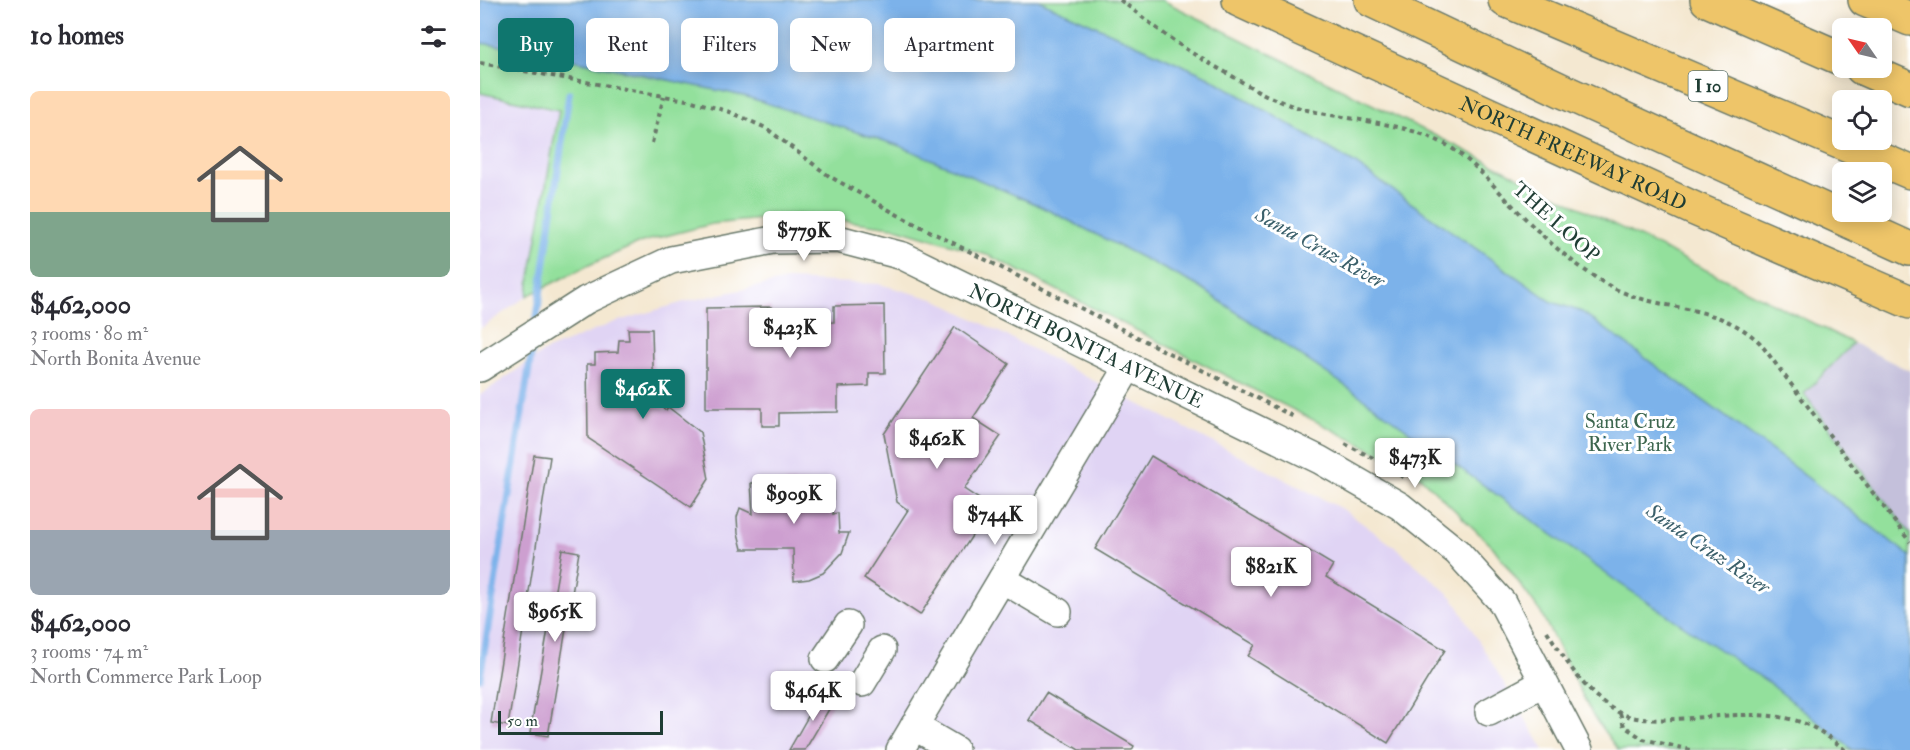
<!DOCTYPE html>
<html lang="en">
<head>
<meta charset="utf-8">
<style>
  :root { --surface:#fff; --page:#f2f2f3; --text:#2b2b33; --muted:#7c7c81; --accent:#0f766e }
  body { margin:0; font-family:"IM FELL Double Pica",serif; background:var(--page); color:var(--text); height:100vh; display:flex; flex-direction:column; font-size:22px; white-space:nowrap }
  * { box-sizing:border-box; margin:0 }
  p { font-size:20px; color:var(--muted) }
  .icon { flex:none; width:33px; height:33px; fill:none; stroke:currentColor; stroke-width:2; stroke-linecap:round; stroke-linejoin:round }
  .map { position:relative; flex:1; overflow:hidden }
  .details { display:flex; flex-direction:column; background:var(--surface); width:480px }
  .details>* { flex:none }
  .guide { position:absolute; left:18px; top:18px; width:570px; height:54px; display:flex; gap:12px }
  .needle { width:39px; rotate:304deg }
  .tools { position:absolute; left:1352px; top:18px; display:grid; gap:12px }
  .tools a { display:grid; place-items:center; width:60px; height:60px; border-radius:9px; background:var(--surface); box-shadow:0 3px 15px #0003; font-size:30px }
  .scale { position:absolute; left:18px; bottom:15px; width:165px; box-sizing:border-box; padding-left:6px; border:3px solid #1f3d34; border-top:0; font-size:16px; line-height:21px; white-space:nowrap; color:#1f3d34; -webkit-text-stroke:4px #fff; paint-order:stroke }
  .price { position:absolute; translate:-50% -51px; padding:0 14px; border-radius:6px; background:#fff; color:#222; font-size:20px; line-height:39px; filter:drop-shadow(0 2px 3px #0008) }
  .price::after { content:''; position:absolute; left:50%; top:36px; width:18px; height:14px; margin-left:-9px; background:inherit; clip-path:polygon(0 0,100% 0,50% 100%) }
  .price.active { background:var(--accent); color:#fff }
  ul { padding:0; list-style:none }
  li { display:grid; align-content:center; gap:12px; height:318px; padding:0 30px }
  li span { display:grid; place-items:center; height:186px; border-radius:9px; color:#555 }
  li>.icon { margin-inline-start:auto }
  span .icon { width:108px; height:108px; fill:#fffc; stroke-width:1 }
  li b { font-size:26px }
  h2 { display:flex; justify-content:space-between; align-items:center; height:72px; padding:0 30px; font-size:26px }
  .tag { padding:0 21px; border-radius:9px; background:var(--surface); box-shadow:0 3px 15px #0003; font-size:21px; line-height:54px }
  .tag.active { background:var(--accent); color:#fff }
  main { display:flex; flex:1; min-height:0 }
  .map>svg:first-child { display:block }
  .built { fill:#e0d4f4 }
  .industrial { fill:#c4c0db }
  .green { fill:#93e09c; stroke:#598e68; stroke-width:1.5 }
  .water { fill:#7cb2ea; stroke:#4e788f; stroke-width:1.5 }
  .lines { fill:none; stroke-linecap:round; stroke-linejoin:round }
  .stream { stroke:#7cb2ea; stroke-width:7 }
  .building { fill:#cd9fd0 }
  .minor-casing { stroke:#6a796b; stroke-width:30 }
  .major-casing { stroke:#6a796b; stroke-width:36 }
  .highway-casing { stroke:#6a796b; stroke-width:36 }
  .path { stroke:#6a796b; stroke-width:4; stroke-dasharray:4.5 4.5; stroke-linecap:butt }
  .minor { stroke:#fff; stroke-width:27 }
  .major { stroke:#eec569; stroke-width:33 }
  .highway { stroke:#eec569; stroke-width:33 }
  .labels { text-anchor:middle; dominant-baseline:central; stroke-width:6; stroke-linejoin:round; paint-order:stroke }
  .shield { fill:#fff; stroke:#627771; stroke-width:1.5 }
  .shield-label { font-size:18px; font-weight:bold; fill:#1f3d34 }
  .street-label { font-size:20px; fill:#1f3d34; stroke:#fff }
  .park-label { font-size:20px; fill:#3c664e; stroke:#fff }
  .water-label { font-size:21px; font-style:italic; fill:#3b606b; stroke:#fff }
</style>
</head>
<body>
<main>
<section class="details">
<h2>10 homes<svg class="icon" aria-label="filters" viewBox="0 0 24 24"><path d="M4 7h16M4 17h16"/><circle cx="9" cy="7" r="2"/><circle cx="15" cy="17" r="2"/></svg></h2>
<ul>
<li><span style="background:linear-gradient(#ffd9b3 65%,#7fa58c 0)"><svg class="icon" aria-label="home" viewBox="0 0 24 24"><path d="M3 11l9-7 9 7M6 9v11h12V9"/></svg></span><div><b>$462,000</b><p>3 rooms · 80 m²</p><p>North Bonita Avenue</p></div></li>
<li><span style="background:linear-gradient(#f6c9c9 65%,#9aa5b1 0)"><svg class="icon" aria-label="home" viewBox="0 0 24 24"><path d="M3 11l9-7 9 7M6 9v11h12V9"/></svg></span><div><b>$462,000</b><p>3 rooms · 74 m²</p><p>North Commerce Park Loop</p></div></li>
</ul>
</section>
<div class="map">
<svg width="1430" height="750" viewBox="0 0 1430 750">
  <rect width="100%" height="100%" fill="#fff"/>
  <filter id="ink" filterUnits="userSpaceOnUse"><feTurbulence type="fractalNoise" baseFrequency=".0167" numOctaves="2"/><feDisplacementMap in="SourceGraphic" scale="12" xChannelSelector="R" yChannelSelector="G"/><feConvolveMatrix kernelMatrix="1 2 1 2 8 2 1 2 1" color-interpolation-filters="sRGB"/></filter>
  <filter id="wash" filterUnits="userSpaceOnUse"><feTurbulence type="fractalNoise" baseFrequency=".008" numOctaves="4" result="noise"/><feDisplacementMap in="SourceGraphic" scale="24" xChannelSelector="R" yChannelSelector="G"/><feGaussianBlur stdDeviation="1.35" result="paint"/><feColorMatrix in="noise" values="0 0 0 0 0 0 0 0 0 0 0 0 0 0 0 0 0 1.4 0 .05"/><feComposite in="paint" operator="in"/></filter>
  <g filter="url(#wash)">
    <rect width="100%" height="100%" fill="#f4e8d1"/>
    <path class="built" d="M0 93 79 110 47 296 0 329Z
      M307 280 399 284 457 300 864 510 919 550 973 598 1064 750H0V395L65 351 135 322 204 302Z"/>
    <path class="industrial" d="M1373 343 1430 371V534L1324 394Z"/>
    <path class="green" d="M0 0H682L1373 343 1324 394 1430 534V750H1138L1113 716 1061 613 1013 547 934 471 510 256 413 227 320 215 232 224 162 242 109 265 47 296 79 110 0 93Z"/>
    <path class="water" d="M0 0H558L729 77 874 163 1072 302 1102 312 1298 455 1430 556V750H1373L1288 682 1139 583 876 393 716 285 558 205 420 146 264 96 36 48 0 43Z"/>
    <g class="lines">
      <path class="stream" d="M56 323 89 94
        M0 678 53 343"/>
    </g>
    <g id="blocks">
      <path class="building" d="M404 305 405 373H389V386L358 387V412L299 413V426H282V408H226V308L291 307V323L354 322V306Z
        M475 327 529 364 493 418 521 436 484 489 511 507 440 615 384 578 428 510 417 502 404 434Z
        M148 329H172L174 402 186 410 188 407 220 432 229 479 211 507 108 438 107 364H115V353L138 352 139 340H149Z
        M54 455 70 457 28 726 11 723Z
        M671 456 853 565 846 577 965 650 908 743 768 656 775 645 615 549Z
        M353 482V514L358 513 359 533H369L362 553 343 573 329 579 314 581 313 549H262L258 533 257 517 260 508 273 514 271 483Z
        M82 549 99 552 68 736 50 733Z
        M342 692 355 699 325 750H309Z
        M566 693 654 746 652 750H599L549 720Z"/>
    </g>
  </g>
  <g filter="url(#ink)">
    <use href="#blocks" fill-opacity="0" stroke="#6a796b" stroke-width="1.5"/>
    <g class="lines">
      <g class="minor-casing">
        <g id="minor">
          <path id="s1" d="M0 368 106 300 191 260 293 240 358 239 423 256 840 460 920 506 977 552 1022 602 1099 750"/>
          <path d="M522 579 578 612"/>
          <path d="M345 659 368 625"/>
          <path d="M382 683 402 650"/>
          <path d="M1009 712 1063 683"/>
          <path d="M434 726 475 750"/>
          <path d="M420 750 649 366"/>
        </g>
      </g>
      <g class="major-casing">
        <g id="major">
          <path id="s2" d="M759 0 1215 209 1430 302"/>
        </g>
      </g>
      <g class="highway-casing">
        <path id="highway" d="M891 0 1085 92 1430 249
          M1025 0 1430 172
          M1227 0 1362 59
          M1385 0 1430 19
          M1382 68 1430 89"/>
      </g>
      <path class="path" d="M640 0C663 17 685 36 709 51 723 60 738 68 752 76 772 88 791 99 813 106 864 122 923 119 970 147 995 163 1015 188 1036 209 1063 237 1092 264 1126 284 1177 314 1235 300 1280 343L1430 542
        M0 63 212 101 250 112 286 128 349 176 418 215 816 418
        M172 143 184 96
        M865 444 899 461 926 479
        M1067 631C1086 661 1106 695 1138 712 1155 721 1178 720 1196 719 1235 717 1287 709 1323 723 1339 729 1352 739 1365 750
        M1140 713 1144 726 1163 739 1211 750"/>
      <use href="#minor" class="minor"/>
      <use href="#major" class="major"/>
      <use href="#highway" class="highway"/>
    </g>
  </g>
  <g class="labels">
    <rect class="shield" x="1208.5" y="71" width="39" height="30" rx="4.5"/>
    <g class="shield-label">
      <text x="1228" y="86">I 10</text>
    </g>
    <g class="street-label">
      <text stroke="none"><textPath href="#s2" startOffset="368">NORTH FREEWAY ROAD</textPath></text>
      <text transform="translate(1076 222) rotate(42)">THE LOOP</text>
      <text stroke="none"><textPath href="#s1" startOffset="660">NORTH BONITA AVENUE</textPath></text>
    </g>
    <g class="park-label">
      <text x="1150" y="421">Santa Cruz<tspan x="1150" dy="23">River Park</tspan></text>
    </g>
    <g class="water-label">
      <text transform="translate(840 248) rotate(29)">Santa Cruz River</text>
      <text transform="translate(1228 549) rotate(34)">Santa Cruz River</text>
    </g>
  </g>
</svg>
<div class="tools">
<a><svg class="needle" viewBox="-14 -14 28 28"><path d="M0-13l5 13h-10z" fill="#e53935"/><path d="M0 13l5-13h-10z" fill="#7c7c81"/></svg></a>
<a><svg class="icon" aria-label="locate" viewBox="0 0 24 24"><circle cx="12" cy="12" r="6"/><path d="M12 2v4M12 18v4M2 12h4M18 12h4"/></svg></a>
<a><svg class="icon" aria-label="layers" viewBox="0 0 24 24"><path d="M12 4l9 5-9 5-9-5zM3 14l9 5 9-5"/></svg></a>
</div>
<div class="scale">50 m</div>
<b class="price" style="left:324px;top:262px">$779K</b>
<b class="price" style="left:310px;top:359px">$423K</b>
<b class="price active" style="left:163px;top:420px">$462K</b>
<b class="price" style="left:457px;top:470px">$462K</b>
<b class="price" style="left:935px;top:489px">$473K</b>
<b class="price" style="left:314px;top:525px">$909K</b>
<b class="price" style="left:515px;top:546px">$744K</b>
<b class="price" style="left:791px;top:598px">$821K</b>
<b class="price" style="left:75px;top:643px">$965K</b>
<b class="price" style="left:333px;top:722px">$464K</b>
<div class="guide">
<a class="tag active">Buy</a>
<a class="tag">Rent</a>
<a class="tag">Filters</a>
<a class="tag">New</a>
<a class="tag">Apartment</a>
</div>
</div>
</main>
</body>
</html>
